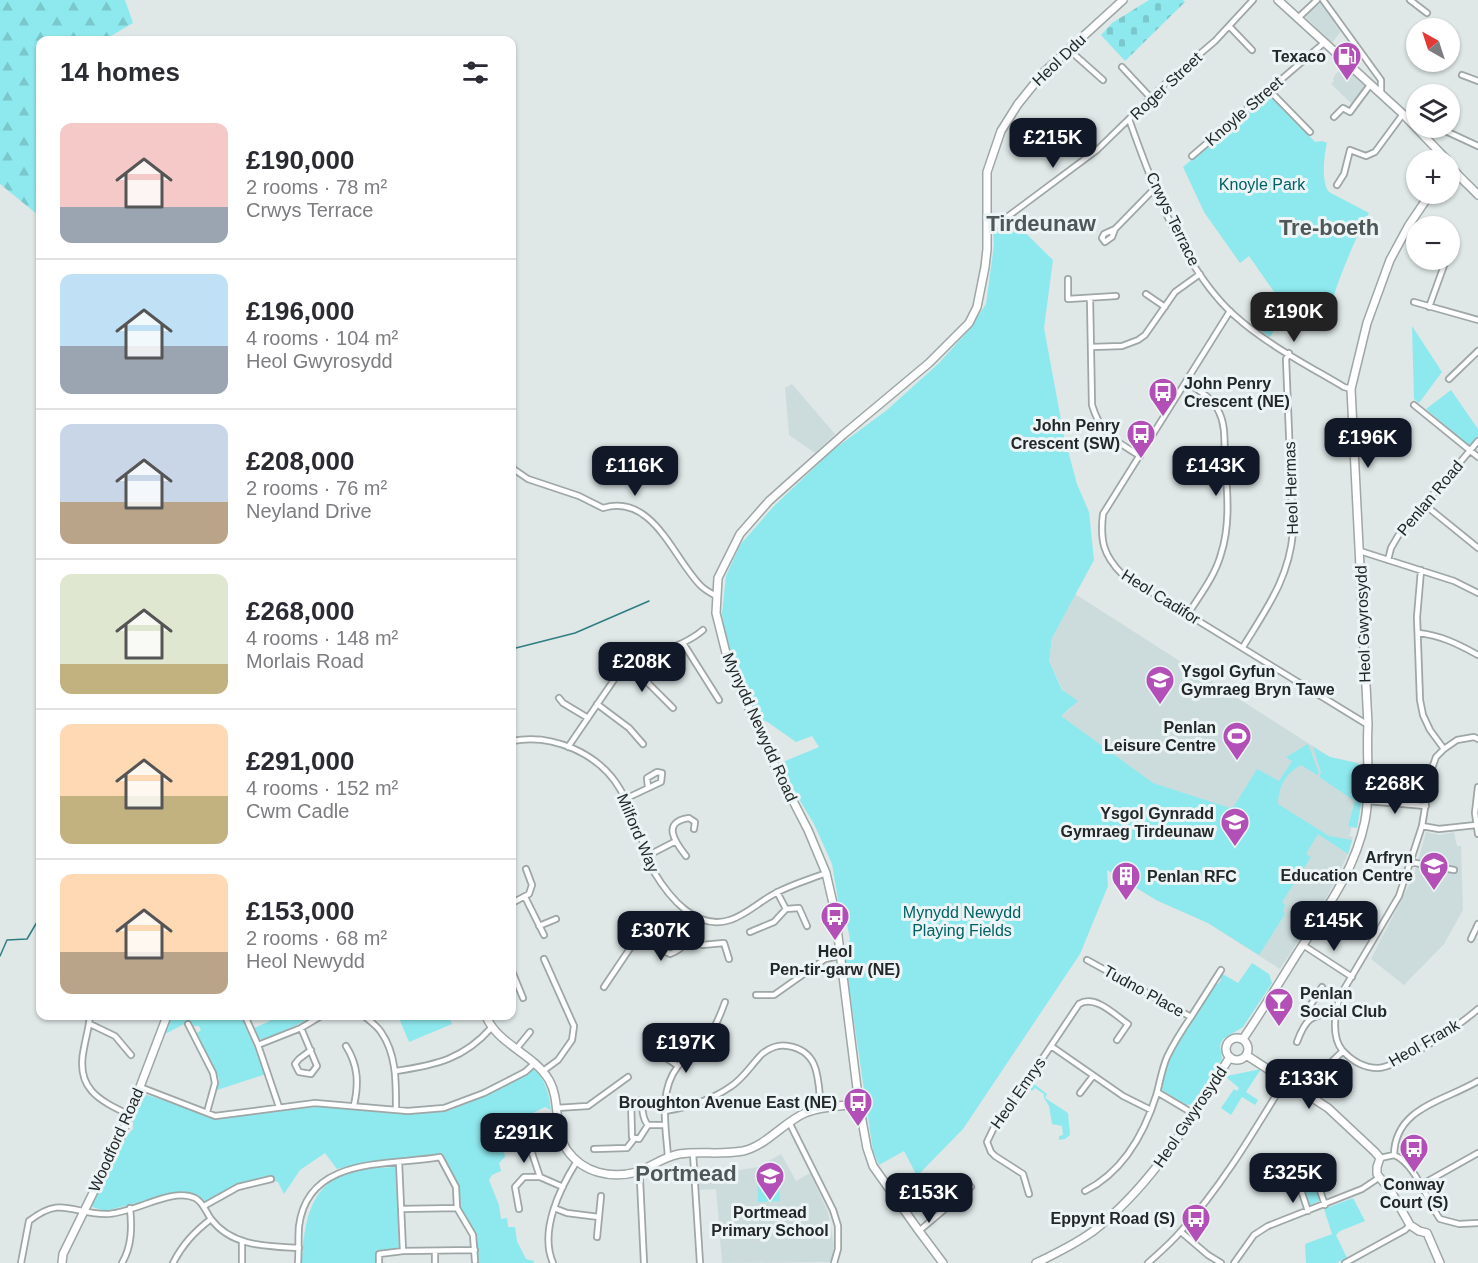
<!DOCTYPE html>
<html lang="en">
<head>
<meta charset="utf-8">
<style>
  :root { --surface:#fff; --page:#f7f7f7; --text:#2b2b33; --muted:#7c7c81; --line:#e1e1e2; --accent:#111827 }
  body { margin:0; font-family:Helvetica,sans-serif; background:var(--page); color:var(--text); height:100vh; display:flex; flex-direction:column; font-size:22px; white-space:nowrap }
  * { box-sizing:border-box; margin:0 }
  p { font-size:20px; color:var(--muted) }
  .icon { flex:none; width:33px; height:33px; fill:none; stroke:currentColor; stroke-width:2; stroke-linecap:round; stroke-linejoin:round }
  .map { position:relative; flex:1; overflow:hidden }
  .side { position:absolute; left:36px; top:36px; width:480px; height:984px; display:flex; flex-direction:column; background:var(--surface); border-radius:12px; box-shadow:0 2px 4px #0004 }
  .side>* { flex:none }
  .needle { width:39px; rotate:321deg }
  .fabs { position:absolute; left:1406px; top:18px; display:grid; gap:12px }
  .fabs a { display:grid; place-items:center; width:54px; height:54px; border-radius:50%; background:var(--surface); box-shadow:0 2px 4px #0004; font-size:30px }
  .price { position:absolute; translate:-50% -51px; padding:0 14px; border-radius:12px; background:var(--accent); color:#fff; font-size:20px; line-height:39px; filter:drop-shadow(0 2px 3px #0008) }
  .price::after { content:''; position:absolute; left:50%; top:36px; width:18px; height:14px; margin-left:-9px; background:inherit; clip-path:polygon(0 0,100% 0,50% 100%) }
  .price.selected { background:#222; color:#fff }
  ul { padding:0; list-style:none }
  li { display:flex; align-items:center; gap:18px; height:150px; padding:0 24px }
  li+li { border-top:2px solid var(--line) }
  li span { display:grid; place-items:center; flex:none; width:168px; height:120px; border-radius:12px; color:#555 }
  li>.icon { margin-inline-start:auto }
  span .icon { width:72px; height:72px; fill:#fffc; stroke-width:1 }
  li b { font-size:26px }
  h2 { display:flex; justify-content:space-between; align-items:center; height:72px; padding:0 24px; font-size:26px }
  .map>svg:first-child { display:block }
  .built { fill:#ccdcdd }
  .green { fill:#8ee9ee }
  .forest { fill:url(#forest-firs) }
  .cemetery { fill:url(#cemetery-stones) }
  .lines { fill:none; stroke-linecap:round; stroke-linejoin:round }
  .stream { stroke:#2f7d81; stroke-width:1.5 }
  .street-casing { stroke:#9ea6a6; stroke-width:8 }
  .secondary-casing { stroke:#9ea6a6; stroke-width:10 }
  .street { stroke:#fff; stroke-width:4.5 }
  .secondary { stroke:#fff; stroke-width:7 }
  .labels { text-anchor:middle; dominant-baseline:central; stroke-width:6; stroke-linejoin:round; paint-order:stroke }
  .poi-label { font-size:16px; font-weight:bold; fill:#232727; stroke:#ecf4f5; text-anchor:end }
  .street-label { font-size:16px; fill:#232727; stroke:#ecf4f5 }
  .park-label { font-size:16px; fill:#016266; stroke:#ecf4f5 }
  .district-label { font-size:22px; font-weight:bold; fill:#505757; stroke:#ecf4f5 }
</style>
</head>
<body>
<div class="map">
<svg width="1478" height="1263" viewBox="0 0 1478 1263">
  <defs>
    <pattern id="forest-firs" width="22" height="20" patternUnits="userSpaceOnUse" patternTransform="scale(1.5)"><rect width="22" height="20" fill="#8ee9ee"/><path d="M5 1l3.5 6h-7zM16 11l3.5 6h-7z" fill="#7ac8cc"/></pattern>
    <pattern id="cemetery-stones" width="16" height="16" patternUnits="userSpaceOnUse" patternTransform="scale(1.5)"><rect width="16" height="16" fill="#8ee9ee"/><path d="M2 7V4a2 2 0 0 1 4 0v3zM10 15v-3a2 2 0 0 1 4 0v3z" fill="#7ac8cc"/></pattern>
  </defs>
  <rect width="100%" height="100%" fill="#dfe7e7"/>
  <path class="built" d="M1321 3 1341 31 1332 43 1304 16 1311 9Z
    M1343 66 1365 86 1353 105 1331 84 1334 81 1333 79 1335 75Z
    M792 384 835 434 815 453 789 435 785 388Z
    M1075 594 1330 757 1357 763 1363 768 1362 798 1357 828 1352 827 1349 836 1353 837 1348 854 1328 895 1280 969 1208 923 1156 900 1061 716 1071 708 1049 661 1052 638Z
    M1426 832 1440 835 1454 832 1457 846H1461L1463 910 1444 944 1404 985 1371 959 1414 875Z
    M781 1154 796 1181 810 1173 828 1212 834 1245 831 1262 722 1263 716 1189 698 1190 699 1178H714L715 1174 758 1167Z"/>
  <path class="green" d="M1269 94 1315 142 1322 141 1327 143C1324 155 1321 183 1329 192L1369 213C1357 235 1347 259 1338 283 1331 303 1331 311 1318 330L1287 309 1270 337 1252 324 1279 299 1249 256 1240 263 1204 212 1183 167Z
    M1010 218 1053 260 1044 328 1064 436 1077 484 1089 512 1094 560 1052 638 1049 661 1062 690 1078 701 1061 716 1153 783 1230 808 1234 806 1257 769 1279 781 1292 761 1286 757 1308 744 1319 773 1317 775 1301 765C1285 774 1279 786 1278 804L1329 836 1352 840 1348 854 1318 834 1306 854 1311 857 1282 902 1285 905 1283 912 1285 914 1259 955 1208 923 1156 900 1107 870 1108 886 1080 954 963 1129 917 1176 904 1151 879 1165 873 1151 844 953 850 939 847 924 840 912 832 864 814 824 778 764 819 747 812 736 796 742 766 721 758 722 729 655 722 614 726 576 740 545 774 506 833 450 887 410 939 363 968 331 986 304 994 245 993 232Z
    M1412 326 1442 372 1419 403 1414 399Z
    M1451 390 1478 429V436L1469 446 1426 409Z
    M1313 747 1330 757 1357 763 1363 768 1362 798 1357 828 1348 826 1355 801 1319 777 1321 773Z
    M1252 963 1269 974 1272 983 1243 1027 1223 1039 1220 1045 1222 1059 1193 1104 1186 1105 1162 1090 1161 1087C1165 1049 1194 1014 1215 984H1218L1221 980 1219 977 1221 973 1238 983Z
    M172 1016H241L266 1074 217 1090 219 1079 197 1033 201 1030 199 1026H193L190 1021 165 1034Z
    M268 1016H316L264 1040 258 1038 254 1028 270 1021Z
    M398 1016H449L452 1024 409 1042Z
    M534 1069C546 1081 549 1094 551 1110L545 1107 508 1125C507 1136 502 1146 505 1157L499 1163 501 1171 492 1175 489 1180 499 1205 501 1219 507 1218 508 1227H515L517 1241 526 1259 534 1261V1263H479L475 1238 461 1210 458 1186 443 1154C408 1161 372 1160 337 1169L325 1153 300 1170 284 1194 278 1182 274 1181 273 1175 237 1187 206 1203 183 1191 105 1211 92 1207 91 1203 124 1139 133 1129V1119L142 1097 147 1095 209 1115 227 1117 326 1106 386 1113 416 1114 451 1110 503 1088Z
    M1261 1069 1246 1092 1258 1100 1255 1105 1242 1097 1231 1115 1221 1108 1234 1089 1237 1091 1239 1088 1226 1077 1227 1076Z
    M1034 1084 1047 1094 1045 1098 1068 1113 1070 1135 1065 1139 1059 1140V1136L1063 1135 1062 1126 1052 1124 1049 1106 1044 1098V1094L1035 1088 1032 1091 1030 1089Z
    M779 1166 780 1201 758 1202 757 1170 759 1167Z
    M396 1167 399 1250 375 1252V1263H302C304 1221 310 1179 359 1170 371 1167 384 1168 396 1167Z
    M1303 1167 1309 1168 1321 1200 1308 1206 1297 1171Z
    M1353 1198 1365 1221 1340 1231 1336 1235 1347 1258 1336 1263H1306L1305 1244 1332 1234 1324 1209Z"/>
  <path class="forest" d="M0 0H125L133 23 104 40H40V210L38 215 0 184Z"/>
  <path class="cemetery" d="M1149 0H1183L1185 2 1125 61 1101 35 1112 23Z"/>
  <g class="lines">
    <path class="stream" d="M512 649 575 633 649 601
      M0 956 7 940 27 939 40 917"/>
    <g class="street-casing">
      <path id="street" d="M1323 0 1381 80V94
        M1410 0 1427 13
        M1298 18 1317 0
        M1229 26 1252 50
        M1076 56 1103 80
        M1122 67 1150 97
        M1462 75 1478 81
        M1269 90 1310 132
        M1334 117 1343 108 1350 112 1370 85
        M1129 119C1151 182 1184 270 1234 315 1266 344 1307 365 1344 387L1351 389
        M1439 128 1478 146
        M1192 156 1325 42
        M1337 185 1344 174 1350 150 1366 156 1375 152 1403 114
        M1115 229 1156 187
        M1115 229 1112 237 1105 242 1102 238 1104 234Z
        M987 232 1097 150 1168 81 1215 41 1253 0
        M1068 279V299L1116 296
        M1146 294 1165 307
        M1090 298 1092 405C1101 435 1115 440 1140 456
        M1414 302 1478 320
        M1429 307 1446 260
        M1230 311 1103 514C1100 540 1103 555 1122 574L1368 725
        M1091 347 1122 346 1138 340 1145 335 1175 292 1200 274
        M1449 379 1478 351
        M1186 382C1198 390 1213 398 1219 412 1226 426 1224 443 1225 458 1227 490 1231 523 1221 554 1215 576 1200 595 1188 614
        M1414 405 1478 457
        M512 468 528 479 579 496 603 508C653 493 673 558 701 586 705 590 711 593 716 596
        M1425 505 1478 548
        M1360 551 1454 581 1478 593
        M1388 560 1391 548 1398 536 1478 441
        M1421 570 1417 617 1420 700 1423 715 1430 730 1444 749
        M1418 633C1440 635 1458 644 1478 655
        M683 643 719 700
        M1243 647C1266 609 1289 579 1293 532L1286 359 1289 353
        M632 662 649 684 673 708
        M559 698 563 703 588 718
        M597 704 629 728 643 744
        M1478 739 1474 737 1457 740 1444 749 1436 757 1431 771 1422 826 1399 896 1340 996C1335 1011 1331 1036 1342 1050 1351 1060 1364 1068 1378 1068 1399 1067 1461 1024 1478 1009
        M512 741C552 733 599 753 620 789 633 811 644 847 654 872 669 897 696 931 730 920 746 915 759 902 774 894 790 885 808 880 826 873
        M568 747 620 671C645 653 680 650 703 630
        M1478 787 1475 813 1478 834
        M625 799 661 782 662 773 657 772 647 778 648 787
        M1367 801 1426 806
        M1422 826 1439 829 1476 825
        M647 856 676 841
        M686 856C675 842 661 822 689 818L695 822 694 829
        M1410 862 1454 870
        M777 892 786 909 799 908 807 926
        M525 897 544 935
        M512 903 529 894 532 885 526 869
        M539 926 556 919
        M750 932 774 922 786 909
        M691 939 702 945 724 943 729 959
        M1471 939 1478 924
        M1303 945 1352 977
        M512 971 523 998
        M604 987 637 938 670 954C687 948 692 934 699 918
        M756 995H774L825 959 839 956
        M90 1016C89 1027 86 1037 84 1048 75 1088 98 1100 130 1115
        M245 1016 258 1045 279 1107
        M364 1016C370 1021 377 1026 381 1032 397 1055 396 1083 396 1110
        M1191 1017 1221 970
        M1312 1017 1310 1006 1322 987
        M90 1024 115 1036 131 1055
        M188 1024 213 1073 215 1083 207 1112
        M301 1028 317 1066 311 1074 299 1072 295 1064 299 1059 311 1050
        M1297 1042C1306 1017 1311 1016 1336 1012
        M258 1045 301 1028 321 1016
        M346 1046C358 1065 359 1083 354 1105
        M1051 1046 1123 1096 1151 1110
        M517 1048 530 1032
        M661 1051 666 1058 678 1066
        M396 1071C436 1065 464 1059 492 1027
        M543 1071 558 1060 572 1040 574 1026 544 959
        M140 1087 215 1116 315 1103 408 1111 444 1108 484 1093 525 1072 535 1063
        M1157 1092 1194 1114
        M1080 1093 1093 1076
        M1306 1094 1325 1068 1343 1051
        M556 1108 588 1106 628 1077
        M665 1111C689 1107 710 1101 730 1087 743 1079 751 1065 762 1054 769 1048 779 1044 788 1046 821 1051 818 1082 821 1109
        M789 1122 833 1210 838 1226V1249L834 1263
        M648 1125 639 1139 632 1137 631 1101 639 1100C645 1108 640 1116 648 1125H665
        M529 1144 540 1177
        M594 1149 627 1148 634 1139
        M693 1153 700 1263
        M1394 1155C1395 1107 1445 1101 1478 1081
        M668 1157C666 1127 658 1092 678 1066 686 1055 697 1049 706 1040 715 1029 720 1016 725 1002
        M1380 1158 1394 1155C1415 1163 1427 1201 1440 1219L1459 1224 1478 1223
        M399 1162 403 1251
        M637 1172 640 1180 644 1263
        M1421 1185 1478 1153
        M1085 1191C1123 1172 1145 1132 1157 1093 1160 1081 1162 1069 1167 1057 1174 1043 1182 1030 1191 1017L1087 960
        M1029 1194 1023 1174 995 1156 991 1152 987 1142 996 1123 1024 1086 1079 1004C1095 994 1115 1015 1128 1024L1117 1040
        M204 1206 238 1187 271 1179
        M554 1208 567 1213 599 1217
        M401 1209 457 1208
        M519 1209 515 1187 524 1177H540L563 1187
        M1308 1211 1295 1172 1296 1168 1305 1164 1312 1167 1325 1205
        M919 1231 971 1187
        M1181 1232 1208 1255 1221 1263
        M597 1237 601 1196
        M21 1263 29 1221C62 1195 71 1214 106 1214 118 1214 134 1208 146 1204 160 1199 180 1191 195 1198 203 1202 206 1212 211 1219 232 1247 267 1246 299 1248
        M122 1263C132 1246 132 1227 130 1208
        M173 1263C183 1244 194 1232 211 1219
        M242 1263V1242
        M298 1263C299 1251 298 1238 299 1226 308 1155 390 1166 440 1157L456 1187 457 1208 473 1235 475 1261
        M379 1263V1254L403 1251 475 1250
        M435 1263V1251
        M553 1263C539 1231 560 1188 577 1161
        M1148 1263C1159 1253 1171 1243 1181 1231 1222 1186 1254 1131 1286 1079
        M1234 1263 1254 1235 1268 1226 1362 1189 1380 1177
        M1345 1263 1405 1230 1410 1225"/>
    </g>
    <g class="secondary-casing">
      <path id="secondary" d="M1278 0 1403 114 1447 160
        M1449 163C1453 172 1470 186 1478 195
        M486 1016C497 1044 534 1054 549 1080 561 1101 553 1130 567 1150 583 1173 611 1179 637 1172 651 1167 663 1157 679 1154 700 1151 722 1155 743 1151 766 1146 784 1122 805 1113 821 1106 842 1106 859 1104
        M1226 1049a11 11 0 1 1 22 0a11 11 0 1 1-22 0Z
        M1243 1039C1262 1011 1279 983 1297 954 1324 912 1355 871 1365 821 1371 789 1366 757 1368 725L1351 389 1367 323 1390 260 1409 225 1430 194
        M1246 1055 1328 1108 1375 1152 1380 1158 1377 1167V1174L1392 1193 1410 1225 1419 1231 1427 1233 1440 1263
        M62 1263 63 1254 122 1134 167 1016
        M943 1263 919 1231 873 1166 867 1148 859 1104 835 912 826 873 808 830 771 758 728 661 716 613 718 578 740 534 769 501 844 434 929 363 969 323 977 307 985 267 987 249V172L1001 131 1018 104 1043 73 1123 0
        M1036 1263C1055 1254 1075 1244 1092 1232 1153 1185 1189 1121 1230 1057"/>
    </g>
    <use href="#street" class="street"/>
    <use href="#secondary" class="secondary"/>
  </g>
  <defs>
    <g id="fuel-pin" transform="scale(1.5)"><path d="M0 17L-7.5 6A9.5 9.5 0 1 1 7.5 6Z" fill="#b350b7" stroke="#ecf4f5"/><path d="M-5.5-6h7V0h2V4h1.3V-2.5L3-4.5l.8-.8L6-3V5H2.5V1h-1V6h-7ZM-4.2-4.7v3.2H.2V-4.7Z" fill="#fff"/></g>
    <g id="bus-pin" transform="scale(1.5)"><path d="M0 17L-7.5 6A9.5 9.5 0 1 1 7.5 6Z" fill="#b350b7" stroke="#ecf4f5"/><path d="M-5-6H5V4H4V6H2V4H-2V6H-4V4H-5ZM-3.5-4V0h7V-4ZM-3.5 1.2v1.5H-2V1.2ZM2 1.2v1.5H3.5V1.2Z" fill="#fff"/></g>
    <g id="school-pin" transform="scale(1.5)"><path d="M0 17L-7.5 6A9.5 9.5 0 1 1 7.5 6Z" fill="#b350b7" stroke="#ecf4f5"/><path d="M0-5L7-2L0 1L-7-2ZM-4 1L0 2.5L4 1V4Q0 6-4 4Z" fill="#fff"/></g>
    <g id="stadium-pin" transform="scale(1.5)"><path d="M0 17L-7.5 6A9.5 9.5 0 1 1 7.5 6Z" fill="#b350b7" stroke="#ecf4f5"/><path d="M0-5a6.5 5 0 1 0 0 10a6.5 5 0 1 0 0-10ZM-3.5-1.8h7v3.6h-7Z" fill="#fff"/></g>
    <g id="building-pin" transform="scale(1.5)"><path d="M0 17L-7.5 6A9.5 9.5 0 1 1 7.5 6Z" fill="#b350b7" stroke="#ecf4f5"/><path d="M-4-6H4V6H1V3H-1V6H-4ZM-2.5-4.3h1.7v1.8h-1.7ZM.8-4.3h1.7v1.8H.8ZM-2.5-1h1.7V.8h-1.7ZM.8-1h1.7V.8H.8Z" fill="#fff"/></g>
    <g id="bar-pin" transform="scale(1.5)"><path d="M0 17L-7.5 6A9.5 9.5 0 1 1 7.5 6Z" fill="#b350b7" stroke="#ecf4f5"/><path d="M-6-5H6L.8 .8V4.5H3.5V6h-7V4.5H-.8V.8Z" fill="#fff"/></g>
  </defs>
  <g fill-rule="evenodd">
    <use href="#fuel-pin" x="1347" y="56"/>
    <use href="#bus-pin" x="1163" y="392"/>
    <use href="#bus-pin" x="1141" y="434"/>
    <use href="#school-pin" x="1160" y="680"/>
    <use href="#stadium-pin" x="1237" y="736"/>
    <use href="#school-pin" x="1235" y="822"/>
    <use href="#school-pin" x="1434" y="866"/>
    <use href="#building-pin" x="1126" y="876"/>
    <use href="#bus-pin" x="835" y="916"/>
    <use href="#bar-pin" x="1279" y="1002"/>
    <use href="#bus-pin" x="858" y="1102"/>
    <use href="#bus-pin" x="1414" y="1148"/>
    <use href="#school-pin" x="770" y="1176"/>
    <use href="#bus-pin" x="1196" y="1218"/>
  </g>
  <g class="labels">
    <g class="poi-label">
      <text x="1326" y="56">Texaco</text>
      <text x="1184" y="383" text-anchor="start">John Penry<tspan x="1184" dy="18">Crescent (NE)</tspan></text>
      <text x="1120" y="425">John Penry<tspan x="1120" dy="18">Crescent (SW)</tspan></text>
      <text x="1181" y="671" text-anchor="start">Ysgol Gyfun<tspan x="1181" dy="18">Gymraeg Bryn Tawe</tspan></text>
      <text x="1216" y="727">Penlan<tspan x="1216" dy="18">Leisure Centre</tspan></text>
      <text x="1214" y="813">Ysgol Gynradd<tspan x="1214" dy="18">Gymraeg Tirdeunaw</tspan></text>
      <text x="1413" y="857">Arfryn<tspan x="1413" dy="18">Education Centre</tspan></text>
      <text x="1147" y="876" text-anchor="start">Penlan RFC</text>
      <text x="835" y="951" text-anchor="middle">Heol<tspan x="835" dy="18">Pen-tir-garw (NE)</tspan></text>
      <text x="1300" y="993" text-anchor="start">Penlan<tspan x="1300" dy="18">Social Club</tspan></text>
      <text x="837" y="1102">Broughton Avenue East (NE)</text>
      <text x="1414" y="1184" text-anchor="middle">Conway<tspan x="1414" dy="18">Court (S)</tspan></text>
      <text x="770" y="1212" text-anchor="middle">Portmead<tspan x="770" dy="18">Primary School</tspan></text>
      <text x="1175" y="1218">Eppynt Road (S)</text>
    </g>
    <g class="street-label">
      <text transform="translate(1059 60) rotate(-44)">Heol Ddu</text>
      <text transform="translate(1166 86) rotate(-43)">Roger Street</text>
      <text transform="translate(1244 111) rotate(-41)">Knoyle Street</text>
      <text transform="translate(1173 219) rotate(64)">Crwys Terrace</text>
      <text transform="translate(1291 488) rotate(-92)">Heol Hermas</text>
      <text transform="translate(1430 498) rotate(-50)">Penlan Road</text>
      <text transform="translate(1161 597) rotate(32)">Heol Cadifor</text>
      <text transform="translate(1363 624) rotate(-92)">Heol Gwyrosydd</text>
      <text transform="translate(760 727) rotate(66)">Mynydd Newydd Road</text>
      <text transform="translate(638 833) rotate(67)">Milford Way</text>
      <text transform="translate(1144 991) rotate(29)">Tudno Place</text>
      <text transform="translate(1424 1043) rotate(-30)">Heol Frank</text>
      <text transform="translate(1018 1093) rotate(-55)">Heol Emrys</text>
      <text transform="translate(1190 1117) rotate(-56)">Heol Gwyrosydd</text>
      <text transform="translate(116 1140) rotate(-66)">Woodford Road</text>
    </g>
    <g class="park-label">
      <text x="1262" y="184">Knoyle Park</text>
      <text x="962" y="912">Mynydd Newydd<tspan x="962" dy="18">Playing Fields</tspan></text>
    </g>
    <g class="district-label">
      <text x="1041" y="223">Tirdeunaw</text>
      <text x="1329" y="227">Tre-boeth</text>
      <text x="686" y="1173">Portmead</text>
    </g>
  </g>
</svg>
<div class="fabs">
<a><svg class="needle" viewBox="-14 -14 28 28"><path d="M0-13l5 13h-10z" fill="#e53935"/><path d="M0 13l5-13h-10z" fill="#7c7c81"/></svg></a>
<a><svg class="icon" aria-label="layers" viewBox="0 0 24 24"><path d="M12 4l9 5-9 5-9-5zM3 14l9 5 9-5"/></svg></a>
<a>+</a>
<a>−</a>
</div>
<b class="price" style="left:1053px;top:169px">£215K</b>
<b class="price selected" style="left:1294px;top:343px">£190K</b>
<b class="price" style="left:1368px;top:469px">£196K</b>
<b class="price" style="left:635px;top:497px">£116K</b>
<b class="price" style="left:1216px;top:497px">£143K</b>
<b class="price" style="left:642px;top:693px">£208K</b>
<b class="price" style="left:1395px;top:815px">£268K</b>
<b class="price" style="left:1334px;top:952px">£145K</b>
<b class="price" style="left:661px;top:962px">£307K</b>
<b class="price" style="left:686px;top:1074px">£197K</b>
<b class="price" style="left:1309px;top:1110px">£133K</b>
<b class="price" style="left:524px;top:1164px">£291K</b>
<b class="price" style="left:1293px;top:1204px">£325K</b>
<b class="price" style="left:929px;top:1224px">£153K</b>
<section class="side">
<h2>14 homes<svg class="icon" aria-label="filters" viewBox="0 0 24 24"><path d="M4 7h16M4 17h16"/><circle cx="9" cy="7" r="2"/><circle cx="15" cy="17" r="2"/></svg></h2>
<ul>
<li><span style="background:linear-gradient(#f6c9c9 70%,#9aa5b1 0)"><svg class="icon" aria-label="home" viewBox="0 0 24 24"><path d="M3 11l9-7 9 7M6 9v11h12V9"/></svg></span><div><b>£190,000</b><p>2 rooms · 78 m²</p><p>Crwys Terrace</p></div></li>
<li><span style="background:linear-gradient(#bfe0f5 60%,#9aa5b1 0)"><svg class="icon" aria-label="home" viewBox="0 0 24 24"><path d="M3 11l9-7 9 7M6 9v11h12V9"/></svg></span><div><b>£196,000</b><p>4 rooms · 104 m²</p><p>Heol Gwyrosydd</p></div></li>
<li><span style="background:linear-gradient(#c9d6e8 65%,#b9a48a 0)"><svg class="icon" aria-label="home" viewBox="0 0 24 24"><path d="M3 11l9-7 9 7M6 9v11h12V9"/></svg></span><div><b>£208,000</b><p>2 rooms · 76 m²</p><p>Neyland Drive</p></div></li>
<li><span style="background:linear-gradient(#dfe7d0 75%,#c2b280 0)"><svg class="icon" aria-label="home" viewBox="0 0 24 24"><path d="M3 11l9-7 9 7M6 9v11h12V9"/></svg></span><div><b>£268,000</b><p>4 rooms · 148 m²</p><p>Morlais Road</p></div></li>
<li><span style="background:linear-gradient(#ffd9b3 60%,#c2b280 0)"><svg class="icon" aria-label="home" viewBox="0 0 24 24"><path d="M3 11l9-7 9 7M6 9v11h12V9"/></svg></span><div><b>£291,000</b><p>4 rooms · 152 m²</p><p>Cwm Cadle</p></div></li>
<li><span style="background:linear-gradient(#ffd9b3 65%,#b9a48a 0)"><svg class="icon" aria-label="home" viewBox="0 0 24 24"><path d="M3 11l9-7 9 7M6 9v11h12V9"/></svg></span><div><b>£153,000</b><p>2 rooms · 68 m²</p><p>Heol Newydd</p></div></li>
</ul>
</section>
</div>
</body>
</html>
